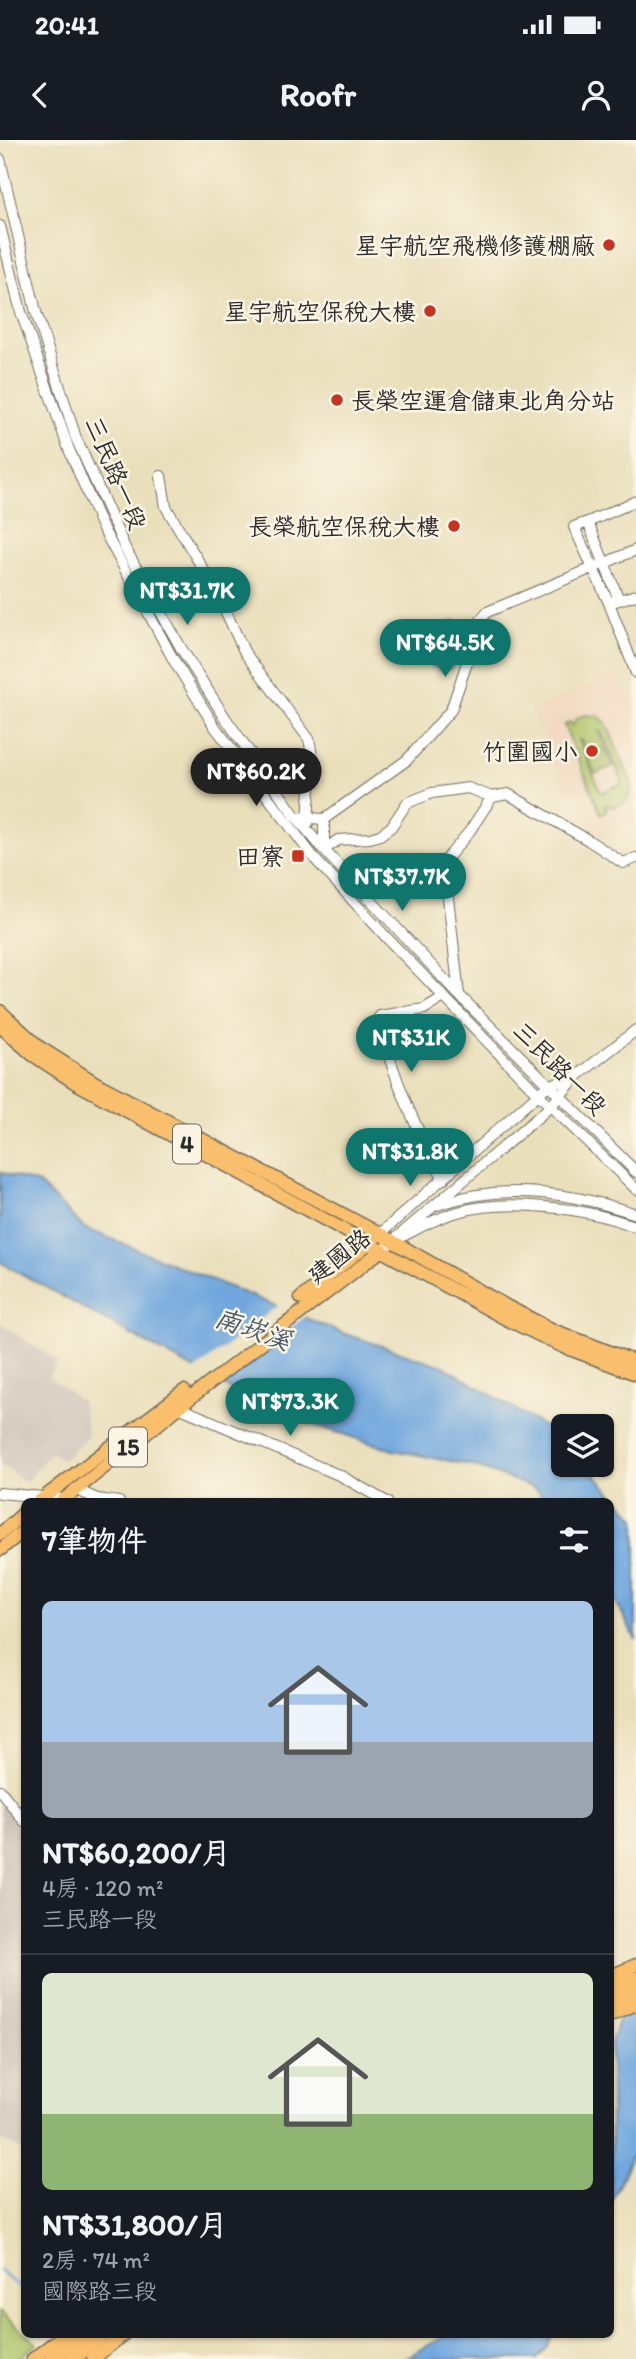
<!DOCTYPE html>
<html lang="zh-TW">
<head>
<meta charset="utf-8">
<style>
  :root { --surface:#171b24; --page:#20242c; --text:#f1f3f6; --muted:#9ea1a6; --line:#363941; --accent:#0f766e }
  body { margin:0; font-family:Itim,"LXGW WenKai TC",sans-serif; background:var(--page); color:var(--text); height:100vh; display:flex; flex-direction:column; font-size:26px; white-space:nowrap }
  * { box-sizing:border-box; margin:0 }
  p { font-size:23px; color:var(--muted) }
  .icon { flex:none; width:38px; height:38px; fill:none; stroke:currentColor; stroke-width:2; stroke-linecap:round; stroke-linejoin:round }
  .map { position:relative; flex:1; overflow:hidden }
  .sheet { position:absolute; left:21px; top:1358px; width:593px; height:840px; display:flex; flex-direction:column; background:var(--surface); border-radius:10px; box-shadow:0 2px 5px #0004 }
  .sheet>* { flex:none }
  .fabs { position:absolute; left:551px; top:1274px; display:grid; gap:14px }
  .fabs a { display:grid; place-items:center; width:63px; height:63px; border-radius:10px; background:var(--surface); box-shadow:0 2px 5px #0004; font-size:35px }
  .price { position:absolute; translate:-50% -60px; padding:0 16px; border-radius:24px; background:var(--accent); color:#fff; font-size:23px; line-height:46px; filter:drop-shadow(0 2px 4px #0008) }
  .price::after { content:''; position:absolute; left:50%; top:42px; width:21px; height:16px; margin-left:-10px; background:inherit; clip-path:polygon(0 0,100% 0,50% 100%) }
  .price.on { background:#222; color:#fff }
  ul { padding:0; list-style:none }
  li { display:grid; align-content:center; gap:14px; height:371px; padding:0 21px }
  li+li { border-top:2px solid var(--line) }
  li span { display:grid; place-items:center; height:217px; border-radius:10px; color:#555 }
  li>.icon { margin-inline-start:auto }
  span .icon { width:126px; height:126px; fill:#fffc; stroke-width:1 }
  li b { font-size:30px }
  h2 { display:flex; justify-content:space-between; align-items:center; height:84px; padding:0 21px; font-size:30px }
  .status { display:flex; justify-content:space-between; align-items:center; height:49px; padding:0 35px; background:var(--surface); direction:ltr }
  .status svg { height:19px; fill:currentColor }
  header { display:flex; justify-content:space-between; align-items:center; height:91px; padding:0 21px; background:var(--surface); font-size:32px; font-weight:700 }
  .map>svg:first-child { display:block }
  .built { fill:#efd6bb }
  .industrial { fill:#cdc2b9 }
  .green { fill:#acc368; stroke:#6c774a; stroke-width:2; fill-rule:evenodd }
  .water { fill:#71a7de; stroke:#4e6984; stroke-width:2 }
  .pier { fill:#eadfbb }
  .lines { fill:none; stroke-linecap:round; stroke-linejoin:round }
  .stream { stroke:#71a7de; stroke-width:2.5 }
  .minor-casing { stroke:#6e6a5d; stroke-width:12 }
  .major-casing { stroke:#6e6a5d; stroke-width:15 }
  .highway-casing { stroke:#6e6a5d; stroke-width:17 }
  .minor { stroke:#fff; stroke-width:10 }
  .major { stroke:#f9bf6d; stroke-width:12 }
  .highway { stroke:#f9bf6d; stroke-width:14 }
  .poi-dot { fill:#c8321e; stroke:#fcf5e5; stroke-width:2.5 }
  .labels { text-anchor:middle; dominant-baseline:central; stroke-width:5; stroke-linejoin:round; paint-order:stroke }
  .shield { fill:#fcf5e5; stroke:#6a6863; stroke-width:2 }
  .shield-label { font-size:23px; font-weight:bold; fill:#2b2b2b }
  .poi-label { font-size:24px; fill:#2b2b2b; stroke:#fcf5e5; text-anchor:end }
  .street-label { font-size:24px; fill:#2b2b2b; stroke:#fcf5e5 }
  .water-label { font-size:26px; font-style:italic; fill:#44566a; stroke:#fcf5e5 }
</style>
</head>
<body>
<div class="status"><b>20:41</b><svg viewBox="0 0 49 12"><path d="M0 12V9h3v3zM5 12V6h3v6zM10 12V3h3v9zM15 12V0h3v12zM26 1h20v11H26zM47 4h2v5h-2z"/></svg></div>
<header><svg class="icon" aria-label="back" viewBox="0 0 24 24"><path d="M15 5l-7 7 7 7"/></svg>Roofr<svg class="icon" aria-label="person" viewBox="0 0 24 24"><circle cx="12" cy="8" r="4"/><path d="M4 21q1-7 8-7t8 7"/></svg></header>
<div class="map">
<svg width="636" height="2219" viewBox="0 0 636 2219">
  <rect width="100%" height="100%" fill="#fcf5e5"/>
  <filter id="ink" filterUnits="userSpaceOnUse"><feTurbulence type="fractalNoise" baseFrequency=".0143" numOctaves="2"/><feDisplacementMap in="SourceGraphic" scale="14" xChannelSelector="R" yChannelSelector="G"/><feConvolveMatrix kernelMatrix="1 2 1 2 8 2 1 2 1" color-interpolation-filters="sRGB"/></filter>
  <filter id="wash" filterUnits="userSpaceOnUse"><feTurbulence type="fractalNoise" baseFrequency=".00686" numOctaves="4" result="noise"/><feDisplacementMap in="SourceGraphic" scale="28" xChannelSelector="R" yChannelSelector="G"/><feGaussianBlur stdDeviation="1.57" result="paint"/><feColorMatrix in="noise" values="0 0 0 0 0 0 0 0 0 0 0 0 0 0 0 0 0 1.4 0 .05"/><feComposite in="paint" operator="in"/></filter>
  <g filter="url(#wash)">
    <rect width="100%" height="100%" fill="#eadfbb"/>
    <path class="built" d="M617 533 636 573V682L596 699 576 650 567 653 531 570Z"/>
    <path class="industrial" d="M0 1183 58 1222 48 1236 81 1261 88 1296 63 1320 51 1312 26 1342 0 1324Z
      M0 1662 24 1694V2011L0 2000Z"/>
    <path class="green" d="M586 575 598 576 606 583 632 644 630 655 624 663 614 667 605 665 607 671 601 674 564 585 570 582 572 586 577 578ZM601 591 623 643 601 653 579 600H581L595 634 613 626 598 592Z
      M0 2172 37 2204 17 2219H0Z"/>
    <path class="water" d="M454 481 461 483 463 488 451 528 444 531 427 524 426 518 434 504Z
      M0 1032 39 1044 84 1088 345 1194 443 1226 553 1292 563 1302 564 1325H585L636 1378V1500L611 1452V1362L548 1361 535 1348 471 1325 393 1310 305 1282 244 1257 0 1122Z
      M636 1829V2006L611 2062V1904L626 1852Z
      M449 2194H552V2195L547 2208 537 2219H404Z"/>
    <path class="pier" d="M280 1164 307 1175 217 1246 193 1232Z"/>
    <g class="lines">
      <path class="stream" d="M0 2131 24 2152"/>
    </g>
  </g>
  <g filter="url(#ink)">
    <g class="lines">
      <g class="minor-casing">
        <path id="minor" d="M0 19 36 172 76 298 125 408 181 508 226 579 296 677 324 710 459 855 636 1032
          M0 86 21 172 68 307 101 385 173 519 215 587 314 718 387 798 538 954 636 1049
          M161 336 166 367 215 449 245 513 309 599 312 615 308 683
          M588 382 574 387 609 463 636 533
          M619 460 588 382 636 361
          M612 462 636 455
          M296 677 324 679 407 620 451 570 482 478 487 472 636 410
          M324 710 338 700 370 698 380 695 391 687 407 663 432 653 468 648 492 657
          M324 710V679
          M459 855 444 722 469 692 492 657 508 654 588 700 623 723 636 718
          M444 1039C414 988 393 935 378 879L380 876 424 869 444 857
          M437 1065C502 1042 572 1052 636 1074
          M380 1094 547 946 575 937
          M403 1096C421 1087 438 1077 458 1072 508 1058 588 1068 636 1087
          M388 1105 551 966 576 937 636 890
          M178 1267 341 1336 387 1362
          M75 1349 97 1359 119 1362
          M0 1353 64 1359
          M0 1650 24 1681"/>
      </g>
      <g class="major-casing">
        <path id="major" d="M0 871 39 907 96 943 380 1094 508 1167 553 1190 636 1222
          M0 886 33 915 74 942 506 1179 564 1207 636 1234
          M301 1158 374 1099
          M38 1362 184 1251
          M61 1362 193 1256 382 1110
          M0 1394 24 1373
          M0 1410 24 1390
          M611 1836 636 1825
          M611 1875 636 1864
          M33 2219 65 2194
          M93 2219 124 2194"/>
      </g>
      <g class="highway-casing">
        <path id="highway" d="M611 1849 636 1839
          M611 1861 636 1851
          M52 2219 83 2194
          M73 2219 103 2194"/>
      </g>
      <use href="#minor" class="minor"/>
      <use href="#major" class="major"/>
      <use href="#highway" class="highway"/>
    </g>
  </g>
  <g class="poi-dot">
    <circle cx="609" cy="105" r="7"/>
    <circle cx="430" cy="171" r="7"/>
    <circle cx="337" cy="260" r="7"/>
    <circle cx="454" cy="386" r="7"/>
    <circle cx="592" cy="611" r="7"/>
    <rect x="291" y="709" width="14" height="14" rx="3.5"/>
  </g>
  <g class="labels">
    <g class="shield">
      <rect x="173" y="984.5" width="28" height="39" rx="5"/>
      <rect x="109" y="1287.5" width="38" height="39" rx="5"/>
    </g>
    <g class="shield-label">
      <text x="187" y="1004">4</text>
      <text x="128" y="1307">15</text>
    </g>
    <g class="poi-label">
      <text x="595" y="105">星宇航空飛機修護棚廠</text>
      <text x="416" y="171">星宇航空保稅大樓</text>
      <text x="351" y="260" text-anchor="start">長榮空運倉儲東北角分站</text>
      <text x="440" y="386">長榮航空保稅大樓</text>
      <text x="578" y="611">竹圍國小</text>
      <text x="284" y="716">田寮</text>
    </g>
    <g class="street-label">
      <text transform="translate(116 333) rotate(67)">三民路一段</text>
      <text transform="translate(560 928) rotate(45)">三民路一段</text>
      <text transform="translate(339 1116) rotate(-38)">建國路</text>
    </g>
    <g class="water-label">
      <text transform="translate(253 1189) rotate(19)">南崁溪</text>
    </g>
  </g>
</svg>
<div class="fabs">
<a><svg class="icon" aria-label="layers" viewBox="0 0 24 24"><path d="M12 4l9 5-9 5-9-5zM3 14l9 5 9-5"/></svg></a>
</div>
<b class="price" style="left:187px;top:487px">NT$31.7K</b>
<b class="price" style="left:445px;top:539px">NT$64.5K</b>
<b class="price on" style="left:256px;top:668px">NT$60.2K</b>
<b class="price" style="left:402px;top:773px">NT$37.7K</b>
<b class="price" style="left:411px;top:934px">NT$31K</b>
<b class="price" style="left:410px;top:1048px">NT$31.8K</b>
<b class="price" style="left:290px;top:1298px">NT$73.3K</b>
<section class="sheet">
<h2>7筆物件<svg class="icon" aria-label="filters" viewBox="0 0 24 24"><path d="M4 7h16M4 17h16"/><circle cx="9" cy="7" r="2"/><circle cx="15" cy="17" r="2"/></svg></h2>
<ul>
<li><span style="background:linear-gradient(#a9c7e8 65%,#9aa5b1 0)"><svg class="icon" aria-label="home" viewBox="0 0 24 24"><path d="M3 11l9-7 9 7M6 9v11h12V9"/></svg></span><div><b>NT$60,200/月</b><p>4房 · 120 m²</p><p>三民路一段</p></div></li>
<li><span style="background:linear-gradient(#dfe7d0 65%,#8fb573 0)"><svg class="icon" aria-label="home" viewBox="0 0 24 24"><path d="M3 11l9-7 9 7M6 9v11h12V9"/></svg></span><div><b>NT$31,800/月</b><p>2房 · 74 m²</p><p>國際路三段</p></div></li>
</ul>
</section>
</div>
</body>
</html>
